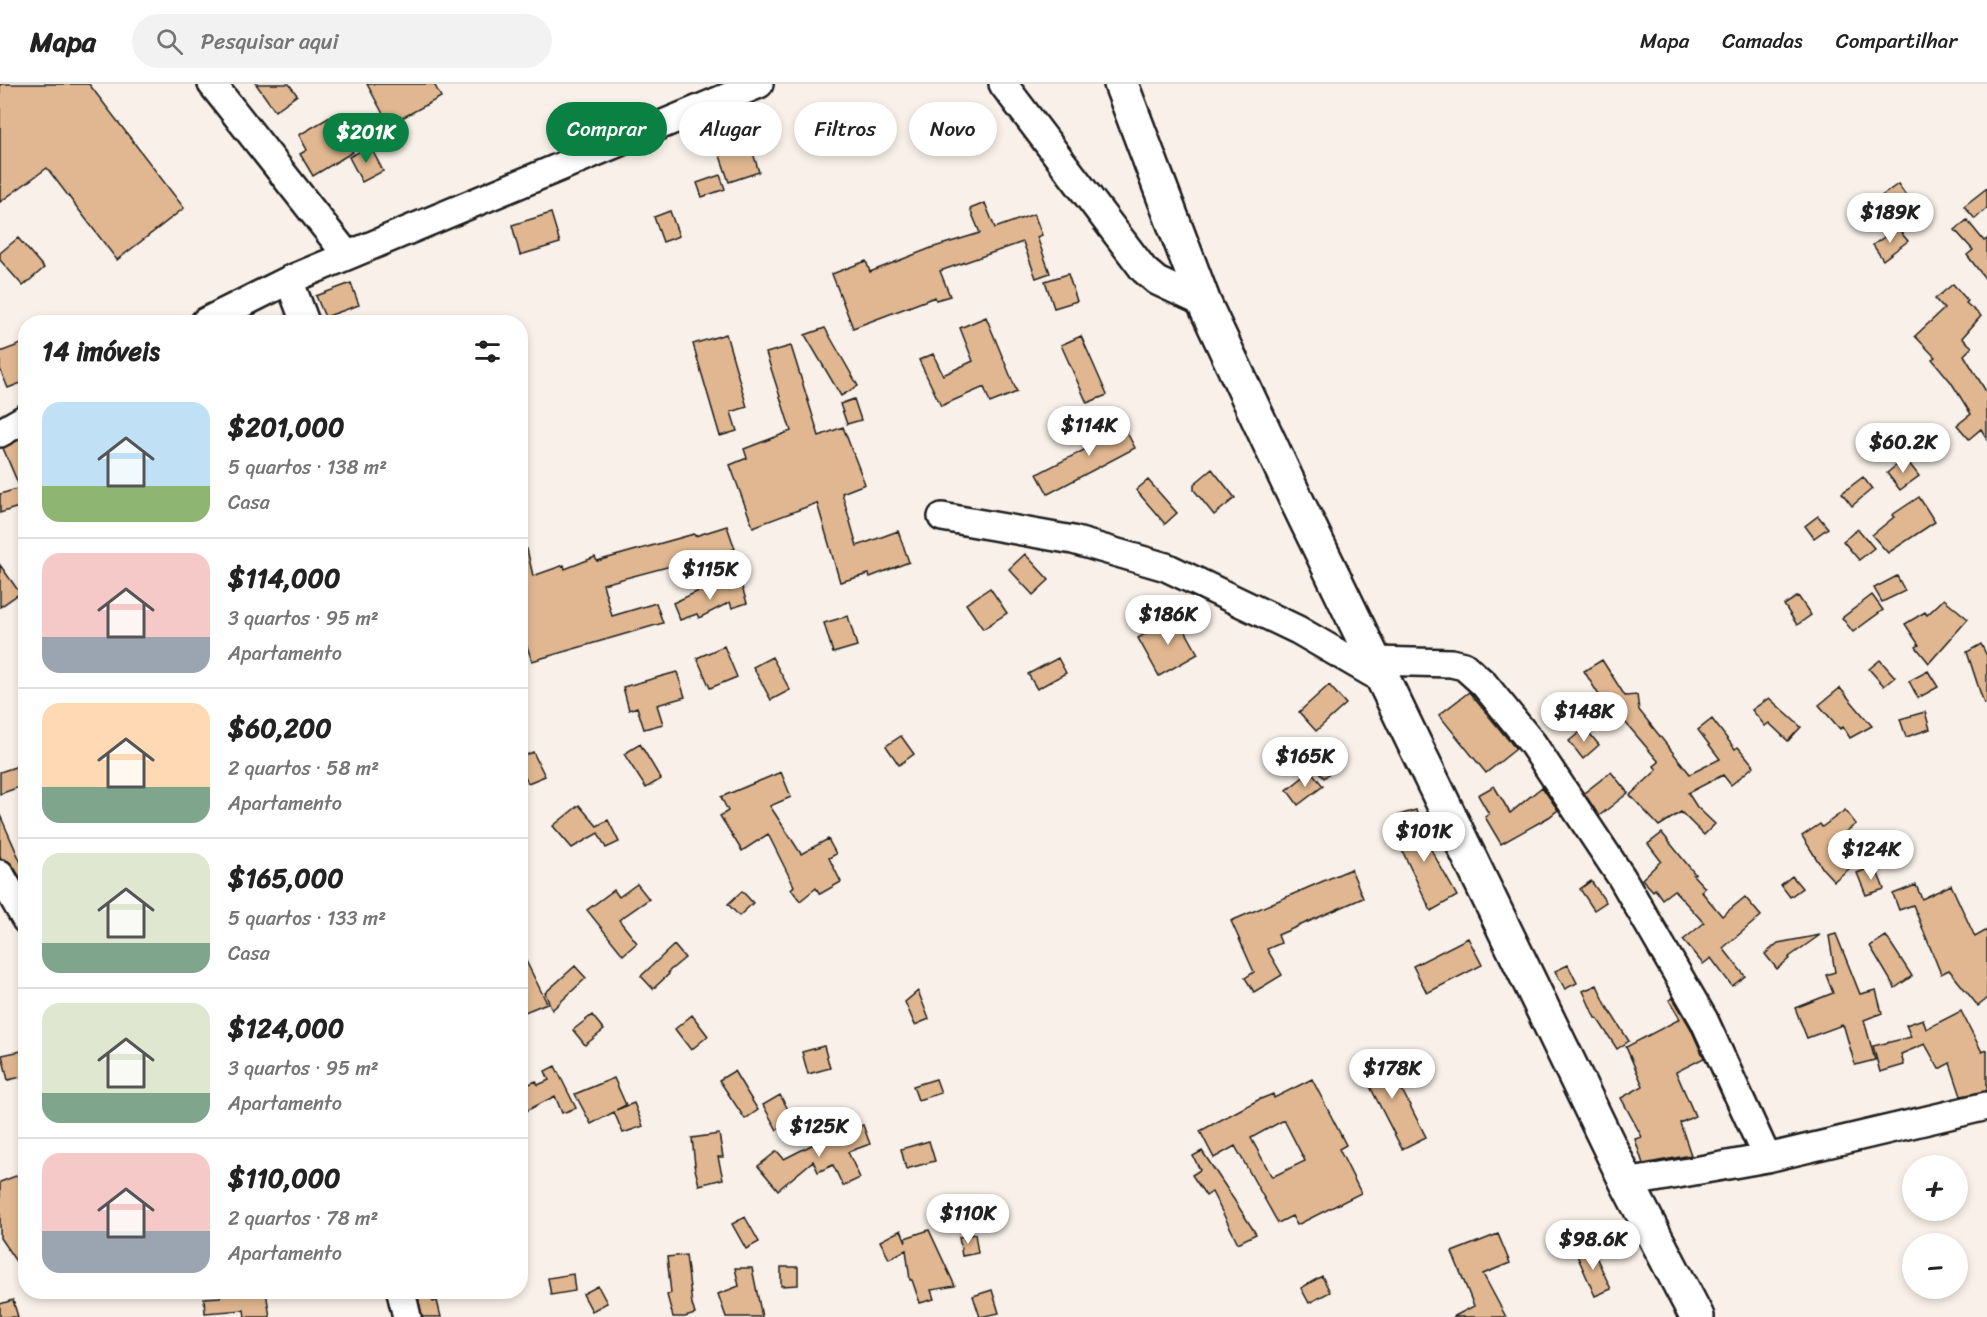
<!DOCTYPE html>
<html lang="pt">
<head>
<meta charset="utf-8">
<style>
  :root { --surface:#fff; --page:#f2f2f2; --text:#222; --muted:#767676; --line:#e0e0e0; --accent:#0b8043 }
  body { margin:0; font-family:Sriracha,sans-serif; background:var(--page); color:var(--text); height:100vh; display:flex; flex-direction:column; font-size:22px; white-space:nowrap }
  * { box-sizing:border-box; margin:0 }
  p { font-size:20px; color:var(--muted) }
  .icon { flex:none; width:33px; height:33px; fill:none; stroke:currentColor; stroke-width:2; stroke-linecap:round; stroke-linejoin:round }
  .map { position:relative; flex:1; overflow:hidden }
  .details { position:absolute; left:18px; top:231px; width:510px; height:984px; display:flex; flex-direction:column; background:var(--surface); border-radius:24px; box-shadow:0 3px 9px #0003 }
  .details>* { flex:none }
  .hud { position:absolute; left:546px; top:18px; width:570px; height:54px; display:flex; gap:12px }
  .fabs { position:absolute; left:1902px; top:1071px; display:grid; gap:12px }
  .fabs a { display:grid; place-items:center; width:66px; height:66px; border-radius:50%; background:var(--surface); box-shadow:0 3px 9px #0003; font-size:30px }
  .price { position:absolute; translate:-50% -51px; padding:0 14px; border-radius:21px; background:#fff; color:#222; font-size:20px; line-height:39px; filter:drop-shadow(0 2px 3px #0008) }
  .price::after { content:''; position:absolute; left:50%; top:36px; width:18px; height:14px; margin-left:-9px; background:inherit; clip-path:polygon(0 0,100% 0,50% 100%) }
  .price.current { background:var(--accent); color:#fff }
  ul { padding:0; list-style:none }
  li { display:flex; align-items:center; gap:18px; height:150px; padding:0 24px }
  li+li { border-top:2px solid var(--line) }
  li span { display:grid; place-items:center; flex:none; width:168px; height:120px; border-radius:18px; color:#555 }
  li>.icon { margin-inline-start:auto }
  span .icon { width:72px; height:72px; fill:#fffc; stroke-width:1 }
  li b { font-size:26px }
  h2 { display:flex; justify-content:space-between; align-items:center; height:72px; padding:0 24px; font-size:26px }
  .tag { padding:0 21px; border-radius:27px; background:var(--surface); box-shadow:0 3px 9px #0003; font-size:21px; line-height:54px }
  .tag.current { background:var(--accent); color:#fff }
  header { display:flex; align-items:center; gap:36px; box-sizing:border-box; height:84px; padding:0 30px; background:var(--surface); border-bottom:2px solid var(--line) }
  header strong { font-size:28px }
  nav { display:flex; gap:33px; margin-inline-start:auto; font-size:21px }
  .search { width:420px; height:54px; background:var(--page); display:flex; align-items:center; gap:15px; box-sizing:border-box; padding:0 21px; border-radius:33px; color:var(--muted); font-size:22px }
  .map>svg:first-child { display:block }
  .building { fill:#e0b790; stroke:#1c1c1c; stroke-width:1.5; fill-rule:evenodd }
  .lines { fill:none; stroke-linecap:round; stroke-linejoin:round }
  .minor-casing { stroke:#1c1c1c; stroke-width:32 }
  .major-casing { stroke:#1c1c1c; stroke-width:38 }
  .minor { stroke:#fff; stroke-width:27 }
  .major { stroke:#fff; stroke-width:33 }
</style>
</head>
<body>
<header>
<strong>Mapa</strong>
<div class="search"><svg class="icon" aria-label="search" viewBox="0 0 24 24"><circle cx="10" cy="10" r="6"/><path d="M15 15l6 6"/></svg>Pesquisar aqui</div>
<nav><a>Mapa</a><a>Camadas</a><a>Compartilhar</a></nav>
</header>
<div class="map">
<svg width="1987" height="1233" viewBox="0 0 1987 1233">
  <rect width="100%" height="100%" fill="#f9f1e9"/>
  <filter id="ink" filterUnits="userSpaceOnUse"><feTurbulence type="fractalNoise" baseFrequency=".0167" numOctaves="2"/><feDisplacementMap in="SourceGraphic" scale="12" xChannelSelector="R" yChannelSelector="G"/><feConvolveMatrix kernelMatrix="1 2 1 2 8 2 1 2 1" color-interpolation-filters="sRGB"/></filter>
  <g filter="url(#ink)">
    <path class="building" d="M0 0H89L184 124 117 176 47 84 0 118Z
      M256 0H289L297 11 275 27Z
      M367 0H434L441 13 389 41Z
      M330 33 353 68 313 92 300 70 307 66 299 51Z
      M748 53 759 88 729 98 717 63Z
      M370 62 383 87 362 98 349 73Z
      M720 91 725 105 702 113 697 99Z
      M1898 100 1907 113 1889 127 1879 114Z
      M1987 104V124L1975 135 1964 122Z
      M985 119 995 144 1034 130 1042 151 1037 153 1050 189 1036 194 1023 158 940 187 950 212 936 216 935 213 853 244 832 190 866 177 870 188 931 164 980 149 970 125Z
      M670 127 679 152 663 158 654 133Z
      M551 129 560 159 520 171 512 141Z
      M1967 136 1984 157 1987 155V197L1967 171 1973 166 1955 146Z
      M1897 144 1908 157 1883 176 1873 161Z
      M18 154 44 184 23 202 0 176V169Z
      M1068 190 1077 217 1054 224 1045 197Z
      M351 199 359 221 325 233 316 212Z
      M1953 200 1968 217 1966 219 1981 232 1962 254 1972 263 1964 271 1987 309V355L1981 345 1969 355 1957 341 1971 330 1951 298 1932 275 1935 273 1915 252 1944 225 1935 215Z
      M986 233 1017 308 990 319 984 303 941 322 919 276 933 270 943 291 973 277 960 244Z
      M825 244 858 302 841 312 805 251Z
      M726 250 747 323 731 328 737 347 720 352 693 260Z
      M1081 252 1107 311 1087 319 1061 261Z
      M26 258V297L8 304 0 285V268Z
      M791 262 819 352 843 343 865 400 842 409 857 462 898 447 909 478 870 493 869 490 840 498 817 419 753 443 730 381 747 374 744 365 791 347 766 269Z
      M854 315 861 336 847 340 840 320Z
      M1120 335 1135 364 1048 410 1037 390 1092 362 1087 352Z
      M26 352V417L20 406 25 421 0 429V410L20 404 3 364Z
      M1905 374 1919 392 1900 406 1887 389Z
      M1212 385 1235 414 1214 431 1194 406V400Z
      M1863 393 1872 405 1852 422 1842 409Z
      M1148 396 1177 429 1165 440 1136 406Z
      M1919 413 1935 438 1888 469 1872 451 1894 433 1892 431Z
      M1818 432 1828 444 1814 454 1805 442Z
      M727 442 735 465 603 500 612 532 656 519 663 539 532 577 520 542V465H527L533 492 564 481 565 485 595 473 597 477 694 450 695 452Z
      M1858 445 1874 464 1859 476 1843 457Z
      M1025 470 1049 496 1033 511 1009 485Z
      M0 481 20 509 0 523Z
      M1897 492 1905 507 1882 518 1874 504Z
      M740 497 747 519 732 524 730 518 699 534 697 530 680 536 673 519 705 504 707 508Z
      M990 504 1007 529 983 545 966 520Z
      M1872 511 1883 526 1853 548 1842 534Z
      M1798 512 1811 531 1797 541 1784 521Z
      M1944 515 1968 535 1929 579 1916 563 1919 561 1905 540 1925 528 1927 531Z
      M848 532 857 562 833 569 824 539Z
      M1177 532 1198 570 1159 592 1138 554Z
      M1981 560 1987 572V619L1984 620 1967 568Z
      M724 562 737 593 710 604 697 574Z
      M772 573 790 606 771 616 753 583Z
      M1058 574 1066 589 1037 605 1028 590Z
      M1602 576 1625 612 1637 611 1639 626 1690 690 1720 675 1698 646 1712 635 1735 665 1738 663 1754 682 1731 701 1723 691 1688 709 1697 723 1715 740 1704 751 1681 728 1659 742 1630 711 1657 686 1654 682 1659 678 1625 638V633L1611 634 1610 629 1584 587Z
      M1880 576 1895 593 1884 602 1869 585Z
      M1928 587 1938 603 1918 614 1909 597Z
      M677 588 685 613 657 621 663 640 644 645 637 623 629 626 623 603Z
      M1329 601 1346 620 1316 647 1299 628Z
      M1840 604 1872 642 1850 654 1843 643 1840 645 1819 621Z
      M1469 608 1516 665 1486 689 1439 631Z
      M1769 614 1801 643 1788 657 1769 639 1765 642 1752 626Z
      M1925 628 1930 645 1906 653 1900 635Z
      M1585 644 1599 661 1583 675 1569 657Z
      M901 652 914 670 899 681 886 662Z
      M640 660 661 695 646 704 624 670Z
      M1324 660 1340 680 1324 694 1307 674Z
      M533 668 545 692 528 699 520 684V674Z
      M18 682 25 701 0 710V688Z
      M1311 687 1323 702 1298 721 1287 706Z
      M781 688 791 713 770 722 801 770 828 755 836 770 829 774 841 798 820 810 816 804 800 817 791 805 794 802 768 750 742 767 720 732 728 727 721 713Z
      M1611 688 1628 709 1599 732 1584 709Z
      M1494 702 1510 729 1542 703 1558 726 1549 733 1501 760 1485 733 1489 730 1478 711Z
      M579 721 597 742 608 736 619 758 606 764 598 749 572 764 553 742Z
      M1416 726 1424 753 1457 812 1431 827 1398 758 1406 753 1399 731Z
      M1845 726 1856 740 1832 758 1833 760 1828 762 1849 785 1834 797 1823 785 1802 752 1820 740 1822 743Z
      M0 731 26 790V803L13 782 8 777 1 775 0 771Z
      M1662 749 1695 790 1693 791 1705 804 1701 807 1722 832 1745 813 1761 832 1723 864 1745 892 1732 902 1711 874 1703 880 1683 856 1704 839 1674 806 1662 815 1655 805 1653 807 1642 795 1661 777 1648 760Z
      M1875 782 1884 805 1866 811 1857 789Z
      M1351 785 1363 814 1278 851 1281 859 1267 865 1282 891 1254 908 1245 894 1254 888 1231 837Z
      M1792 792 1802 804 1790 813 1781 801Z
      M1591 797 1606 818 1594 826 1580 805Z
      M637 800 649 815 619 836 637 859 623 871 587 826 614 806 619 813Z
      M1916 801 1922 815 1951 801 1975 853 1987 846V915L1978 922 1949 886 1941 890 1913 821 1899 826 1893 810Z
      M742 807 753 819 739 832 728 820Z
      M1836 850 1860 910 1876 906 1882 929 1864 936 1875 976 1855 981 1844 943 1842 941 1807 954 1795 924 1833 909 1826 891 1835 888 1829 852Z
      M1820 851 1789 873 1790 874 1777 885 1765 870 1778 859Z
      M1886 852 1912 892 1895 904 1870 862Z
      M1468 854 1482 881 1427 909 1413 882Z
      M674 861 685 874 668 888 669 890 653 905 641 892Z
      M520 865 547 919 520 930Z
      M1568 881 1577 899 1565 905 1555 887Z
      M575 882 586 894 552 926 545 909Z
      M1597 901 1607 923 1629 957 1617 965 1597 934H1595L1583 907Z
      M918 907 929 935 915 941 905 918Z
      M1673 914 1690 943 1704 974 1676 988 1695 1032 1680 1039 1691 1071 1643 1080 1635 1055 1642 1053 1621 1014 1643 1002 1626 963 1680 935 1669 916Z
      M1961 927 1982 968 1987 966V1007L1961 1012 1950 979 1939 985 1925 960 1901 970 1904 981 1880 988 1873 962 1911 953 1906 941 1923 935 1926 945Z
      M592 931 604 946 585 961 573 946Z
      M692 931 708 952 691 966 675 945Z
      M824 962 830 984 808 990 802 968Z
      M26 966V992L8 996 2 971Z
      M1382 967 1426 1053 1402 1065 1358 979Z
      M555 982 576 1024 562 1029 555 1012 526 1027 520 1017V1004L536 997 538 1001 549 996 545 987Z
      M734 987 758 1026 745 1035 719 996Z
      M614 994 626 1021 616 1026 634 1019 643 1042 623 1049 614 1028 591 1040 575 1010Z
      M936 995 941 1009 918 1016 913 1002Z
      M1312 995 1346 1061 1339 1065 1361 1109 1297 1141 1292 1132 1278 1139 1235 1062 1214 1074 1200 1047 1258 1016 1273 1010 1274 1014ZM1284 1036 1305 1077 1272 1093 1251 1054Z
      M780 1011 794 1036 777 1046 763 1021Z
      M863 1041 870 1060 848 1068 860 1094 843 1102 833 1081 818 1088 813 1077 778 1106 758 1082 777 1067 784 1075 837 1048 838 1050Z
      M719 1050 723 1073H718L723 1095 699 1101 694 1081H695L692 1054Z
      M929 1057 935 1077 906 1085 901 1065Z
      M1202 1067 1224 1100 1256 1150 1238 1159 1212 1108 1206 1112 1192 1091 1200 1086 1193 1072Z
      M26 1088V1192L0 1154V1098Z
      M745 1133 759 1158 746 1165 732 1140Z
      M901 1146 906 1158 905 1154 929 1146 955 1202 931 1206 934 1215 920 1219 912 1196H910L906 1166 889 1175 880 1157Z
      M975 1150 978 1169 962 1172 959 1153Z
      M1498 1150 1510 1179 1483 1190 1506 1233H1453L1474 1222 1452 1168Z
      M1591 1162 1611 1205 1595 1212 1576 1169Z
      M686 1171 692 1220 695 1230 685 1233H673L667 1211 671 1209 667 1173Z
      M781 1183H798V1201L781 1202Z
      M735 1184H752L762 1233H726L718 1210 739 1202Z
      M573 1190 575 1207 551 1211 548 1194Z
      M1322 1192 1330 1208 1309 1219 1301 1204Z
      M598 1202 607 1219 592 1227 583 1210Z
      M992 1206 999 1229 980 1233 973 1212Z
      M220 1208H266L270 1233H245L244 1226 205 1229 204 1214 220 1213Z
      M417 1208H428L433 1218 437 1217 441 1233H422Z
      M13 1216 18 1233H0V1220Z"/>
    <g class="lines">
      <g class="minor-casing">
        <path id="minor" d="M212 0 347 171
          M1003 0 1144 186 1157 197 1204 219
          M289 196 305 238
          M205 238 289 196 759 0
          M0 349 26 334
          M942 433 1073 456 1166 483 1298 546 1384 596
          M1374 577 1451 579 1464 582 1484 600 1532 659 1622 794 1704 936 1767 1074
          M0 790 26 836
          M1627 1099 1767 1074 1987 1022
          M401 1208 407 1233"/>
      </g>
      <g class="major-casing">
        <path id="major" d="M1121 0 1204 219 1293 409 1627 1099 1697 1233"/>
      </g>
      <use href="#minor" class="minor"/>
      <use href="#major" class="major"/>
    </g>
  </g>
</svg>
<div class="fabs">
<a>+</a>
<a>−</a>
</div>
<b class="price current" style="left:366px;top:80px">$201K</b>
<b class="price" style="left:1890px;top:160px">$189K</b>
<b class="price" style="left:1089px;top:373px">$114K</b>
<b class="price" style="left:1903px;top:390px">$60.2K</b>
<b class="price" style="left:710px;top:517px">$115K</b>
<b class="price" style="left:1168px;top:562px">$186K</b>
<b class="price" style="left:1584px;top:659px">$148K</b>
<b class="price" style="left:1305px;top:704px">$165K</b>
<b class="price" style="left:1424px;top:779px">$101K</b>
<b class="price" style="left:1871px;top:797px">$124K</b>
<b class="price" style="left:1392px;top:1016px">$178K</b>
<b class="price" style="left:819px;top:1074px">$125K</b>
<b class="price" style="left:968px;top:1161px">$110K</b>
<b class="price" style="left:1593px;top:1187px">$98.6K</b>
<div class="hud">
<a class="tag current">Comprar</a>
<a class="tag">Alugar</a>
<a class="tag">Filtros</a>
<a class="tag">Novo</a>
</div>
<section class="details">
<h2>14 imóveis<svg class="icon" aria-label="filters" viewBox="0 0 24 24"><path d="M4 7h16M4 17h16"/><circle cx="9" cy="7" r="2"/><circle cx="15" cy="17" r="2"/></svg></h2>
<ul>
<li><span style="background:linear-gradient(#bfe0f5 70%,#8fb573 0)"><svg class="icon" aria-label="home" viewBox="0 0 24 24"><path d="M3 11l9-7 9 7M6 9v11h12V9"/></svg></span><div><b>$201,000</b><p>5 quartos · 138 m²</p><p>Casa</p></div></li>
<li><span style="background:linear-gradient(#f6c9c9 70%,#9aa5b1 0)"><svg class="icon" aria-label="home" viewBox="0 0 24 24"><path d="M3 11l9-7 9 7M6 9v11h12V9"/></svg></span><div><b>$114,000</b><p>3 quartos · 95 m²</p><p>Apartamento</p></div></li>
<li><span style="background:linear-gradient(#ffd9b3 70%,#7fa58c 0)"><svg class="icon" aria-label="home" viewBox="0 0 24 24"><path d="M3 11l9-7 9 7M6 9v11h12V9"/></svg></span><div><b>$60,200</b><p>2 quartos · 58 m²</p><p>Apartamento</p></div></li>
<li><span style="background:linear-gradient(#dfe7d0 75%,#7fa58c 0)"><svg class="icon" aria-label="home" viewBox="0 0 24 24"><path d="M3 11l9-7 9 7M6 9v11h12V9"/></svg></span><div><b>$165,000</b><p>5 quartos · 133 m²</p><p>Casa</p></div></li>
<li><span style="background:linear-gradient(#dfe7d0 75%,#7fa58c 0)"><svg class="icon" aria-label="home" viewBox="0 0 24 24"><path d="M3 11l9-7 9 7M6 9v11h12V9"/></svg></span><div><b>$124,000</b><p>3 quartos · 95 m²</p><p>Apartamento</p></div></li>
<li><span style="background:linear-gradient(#f6c9c9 65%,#9aa5b1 0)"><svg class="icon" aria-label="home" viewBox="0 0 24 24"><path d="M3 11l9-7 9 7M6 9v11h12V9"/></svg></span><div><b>$110,000</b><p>2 quartos · 78 m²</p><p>Apartamento</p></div></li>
</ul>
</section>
</div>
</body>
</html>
